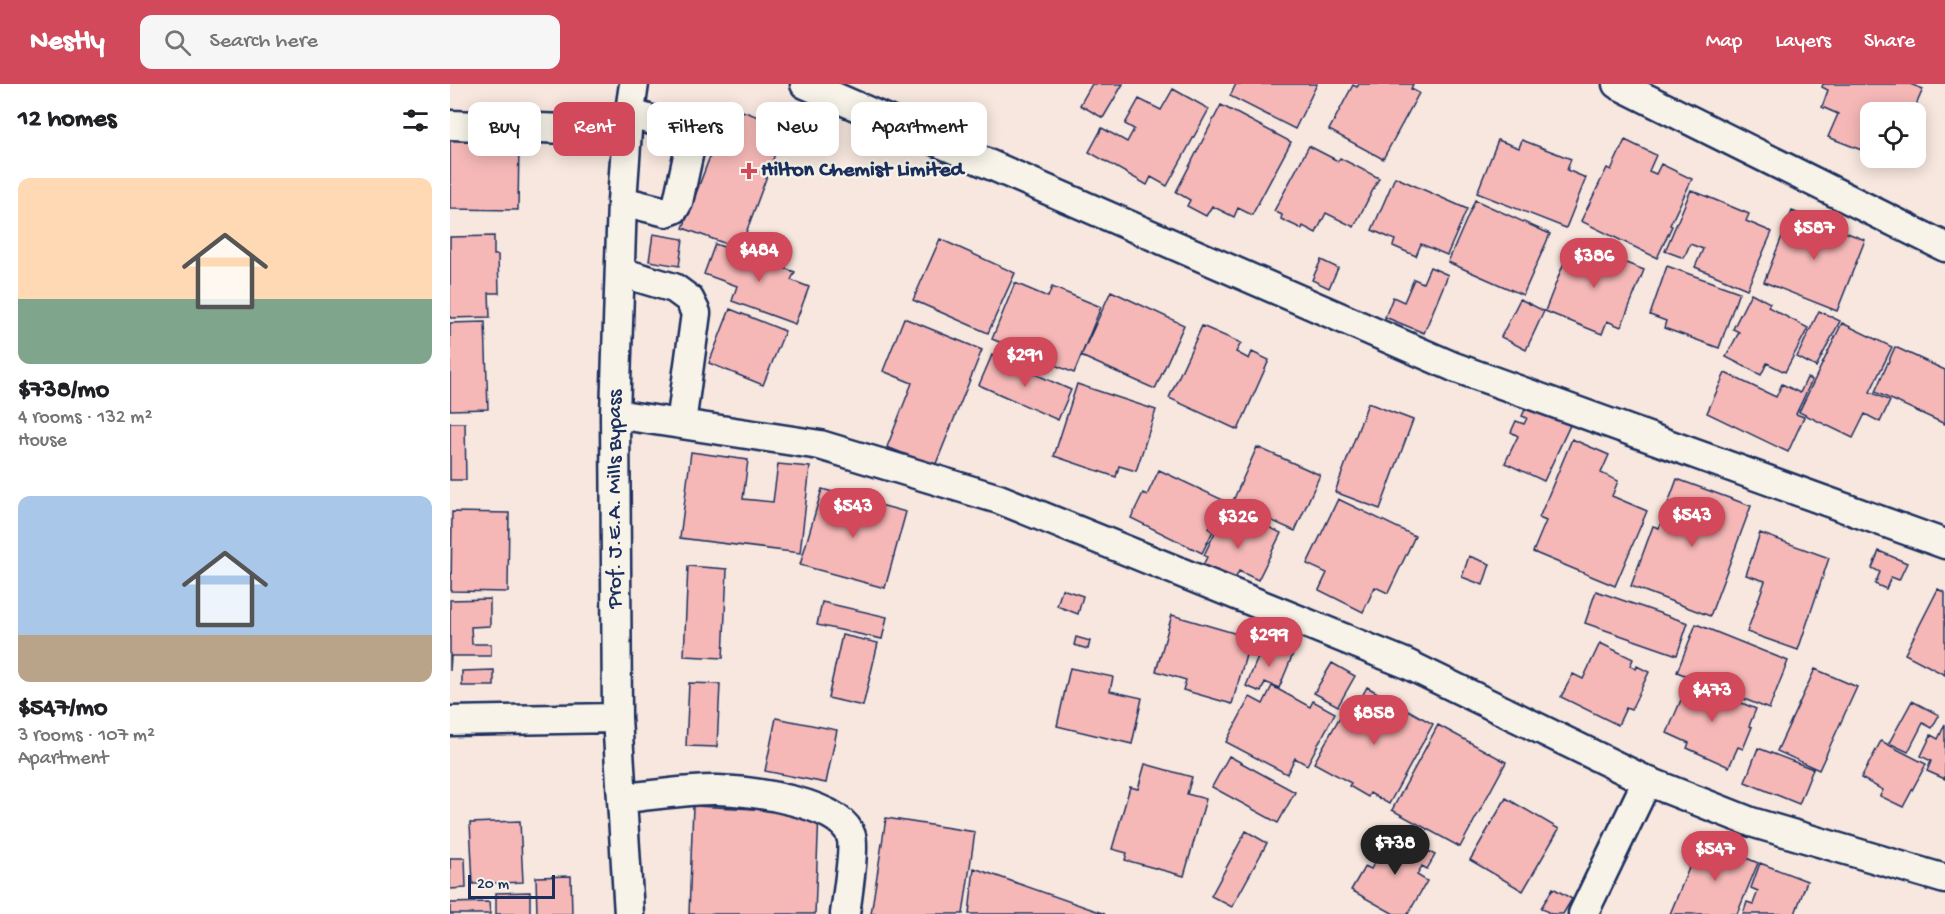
<!DOCTYPE html>
<html lang="en">
<head>
<meta charset="utf-8">
<style>
  :root { --surface:#fff; --page:#f6f6f6; --text:#202124; --muted:#757577; --accent:#d1495b }
  body { margin:0; font-family:"Gochi Hand",sans-serif; background:var(--page); color:var(--text); height:100vh; display:flex; flex-direction:column; font-size:22px; white-space:nowrap }
  * { box-sizing:border-box; margin:0 }
  p { font-size:20px; color:var(--muted) }
  .icon { flex:none; width:33px; height:33px; fill:none; stroke:currentColor; stroke-width:2; stroke-linecap:round; stroke-linejoin:round }
  .map { position:relative; flex:1; overflow:hidden }
  .side { display:flex; flex-direction:column; background:var(--surface); width:450px }
  .side>* { flex:none }
  .top-card { position:absolute; left:18px; top:18px; width:570px; height:54px; display:flex; gap:12px }
  .tools { position:absolute; left:1410px; top:18px; display:grid; gap:12px }
  .tools a { display:grid; place-items:center; width:66px; height:66px; border-radius:12px; background:var(--surface); box-shadow:0 3px 15px #0003; font-size:30px }
  .scale { position:absolute; left:18px; bottom:15px; width:87px; box-sizing:border-box; padding-left:6px; border:3px solid #1b2f5e; border-top:0; font-size:16px; line-height:21px; white-space:nowrap; color:#1b2f5e; -webkit-text-stroke:4px #f7f3e8; paint-order:stroke }
  .price { position:absolute; translate:-50% -51px; padding:0 14px; border-radius:21px; background:var(--accent); color:#fff; font-size:20px; line-height:39px; filter:drop-shadow(0 2px 3px #0008) }
  .price::after { content:''; position:absolute; left:50%; top:36px; width:18px; height:14px; margin-left:-9px; background:inherit; clip-path:polygon(0 0,100% 0,50% 100%) }
  .price.selected { background:#222; color:#fff }
  ul { padding:0; list-style:none }
  li { display:grid; align-content:center; gap:12px; height:318px; padding:0 18px }
  li span { display:grid; place-items:center; height:186px; border-radius:12px; color:#555 }
  li>.icon { margin-inline-start:auto }
  span .icon { width:108px; height:108px; fill:#fffc; stroke-width:1 }
  li b { font-size:26px }
  h2 { display:flex; justify-content:space-between; align-items:center; height:72px; padding:0 18px; font-size:26px }
  .chip { padding:0 21px; border-radius:12px; background:var(--surface); box-shadow:0 3px 15px #0003; font-size:21px; line-height:54px }
  .chip.selected { background:var(--accent); color:#fff }
  header { display:flex; align-items:center; gap:36px; box-sizing:border-box; height:84px; padding:0 30px; background:var(--accent); color:#fff }
  header strong { font-size:28px }
  nav { display:flex; gap:33px; margin-inline-start:auto; font-size:21px }
  .search { width:420px; height:54px; background:var(--page); display:flex; align-items:center; gap:15px; box-sizing:border-box; padding:0 21px; border-radius:12px; color:var(--muted); font-size:22px }
  main { display:flex; flex:1; min-height:0 }
  .map>svg:first-child { display:block }
  .building { fill:#f5b8b7; stroke:#1b2f5e; stroke-width:1.5 }
  .lines { fill:none; stroke-linecap:round; stroke-linejoin:round }
  .minor-casing { stroke:#1b2f5e; stroke-width:33 }
  .minor { stroke:#f7f3e8; stroke-width:28 }
  .poi-dot { fill:#d1495b; stroke:#f7f3e8; stroke-width:2 }
  .labels { text-anchor:middle; dominant-baseline:central; stroke-width:5; stroke-linejoin:round; paint-order:stroke }
  .poi-label { font-size:22px; font-weight:bold; fill:#1b2f5e; stroke:#f7f3e8; text-anchor:start }
  .street-label { font-size:22px; fill:#1b2f5e; stroke:#f7f3e8 }
</style>
</head>
<body>
<header>
<strong>Nestly</strong>
<div class="search"><svg class="icon" aria-label="search" viewBox="0 0 24 24"><circle cx="10" cy="10" r="6"/><path d="M15 15l6 6"/></svg>Search here</div>
<nav><a>Map</a><a>Layers</a><a>Share</a></nav>
</header>
<main>
<section class="side">
<h2>12 homes<svg class="icon" aria-label="filters" viewBox="0 0 24 24"><path d="M4 7h16M4 17h16"/><circle cx="9" cy="7" r="2"/><circle cx="15" cy="17" r="2"/></svg></h2>
<ul>
<li><span style="background:linear-gradient(#ffd9b3 65%,#7fa58c 0)"><svg class="icon" aria-label="home" viewBox="0 0 24 24"><path d="M3 11l9-7 9 7M6 9v11h12V9"/></svg></span><div><b>$738/mo</b><p>4 rooms · 132 m²</p><p>House</p></div></li>
<li><span style="background:linear-gradient(#a9c7e8 75%,#b9a48a 0)"><svg class="icon" aria-label="home" viewBox="0 0 24 24"><path d="M3 11l9-7 9 7M6 9v11h12V9"/></svg></span><div><b>$547/mo</b><p>3 rooms · 107 m²</p><p>Apartment</p></div></li>
</ul>
</section>
<div class="map">
<svg width="1495" height="830" viewBox="0 0 1495 830">
  <rect width="100%" height="100%" fill="#f7e7de"/>
  <filter id="ink" filterUnits="userSpaceOnUse"><feTurbulence type="fractalNoise" baseFrequency=".0167" numOctaves="2"/><feDisplacementMap in="SourceGraphic" scale="12" xChannelSelector="R" yChannelSelector="G"/><feConvolveMatrix kernelMatrix="1 2 1 2 8 2 1 2 1" color-interpolation-filters="sRGB"/></filter>
  <g filter="url(#ink)">
    <path class="building" d="M642 0H673L653 34 630 21Z
      M786 0H867L845 45 780 12Z
      M909 0H963L961 5 969 9 933 75 879 46 903 1 907 3Z
      M1373 0H1460L1473 5 1463 28H1420V53L1414 67 1378 53 1388 30 1372 23 1378 6 1372 3Z
      M723 5 759 25 717 102 701 93 697 101 639 68 652 44 677 58 684 45 675 40 689 15 711 26Z
      M771 21 841 58 802 131 788 124 784 133 762 122 756 132 737 122 740 116 726 108Z
      M279 22 335 43 290 165 233 144Z
      M0 56 69 58 68 126 0 125Z
      M1048 56 1069 64 1072 56 1121 75 1117 86 1136 94 1116 144 1027 109Z
      M1175 56 1206 71 1199 87 1206 90 1211 80 1242 95 1220 141 1222 142 1207 174 1131 137 1157 84 1161 86Z
      M859 62 888 77 890 74 929 94 904 143 876 129 866 149 853 142 852 145 831 135 832 131 824 127Z
      M945 93 1017 125 997 171 971 160 966 172 943 162 945 156 922 146Z
      M1241 106 1299 130 1296 137 1322 148 1297 205 1245 183 1253 165 1240 160 1234 174 1215 167Z
      M1025 116 1100 150 1073 211 998 178Z
      M1342 127 1415 156 1387 227 1314 198Z
      M203 150 233 155 229 182 199 177Z
      M44 152V171H48L49 209H39L40 233 0 234V153Z
      M490 155 565 189 538 249 463 216Z
      M1122 158 1194 186 1171 243 1157 237 1152 250 1095 227Z
      M265 160 345 188 341 196 359 203 345 240 282 217 287 202 254 190Z
      M871 176 888 184 879 204 862 196Z
      M1217 182 1289 208 1269 264 1214 244 1216 237 1200 231Z
      M980 183 998 191 974 249 935 233 943 213 954 218 964 195 973 199Z
      M565 199 598 213 602 203 651 223 624 289 542 255Z
      M661 207 734 241 705 305 631 272Z
      M1301 209 1320 219 1318 223 1358 244 1335 288 1317 279 1311 291 1276 273 1289 248 1283 245Z
      M1070 215 1094 227 1076 266 1051 253Z
      M280 225 335 247 313 301 259 279Z
      M1369 227 1390 237 1366 283 1347 273Z
      M454 234 532 266 485 382 437 363 462 299 433 287Z
      M35 238 38 325 0 326V239Z
      M1392 239 1442 263 1420 308 1440 317 1430 338 1415 330 1403 354 1349 328Z
      M752 242 791 259 786 268 799 275 802 268 819 276 788 346 719 314Z
      M1445 263 1495 286V340L1425 308Z
      M542 271 621 306 608 336 529 301Z
      M1275 289 1326 313 1332 300 1350 309 1357 294 1362 296 1346 330 1354 333 1338 368 1257 329Z
      M627 300 706 326 686 387 669 382 666 393 604 372Z
      M918 319 963 336 930 425 885 408Z
      M1078 319 1121 339 1094 397 1055 379 1068 352 1061 348 1066 337 1074 340 1077 334 1072 332Z
      M0 339H15L16 396H0Z
      M1122 355 1159 371 1151 389 1168 397 1162 412 1197 427 1165 502 1083 468 1096 437 1089 434Z
      M807 363 870 391 845 447 782 419Z
      M241 368 298 376 293 415 323 418 328 380 360 383 350 469 230 454Z
      M709 386 773 416 759 445 763 447 752 469 681 434 693 409 697 411Z
      M1227 395 1301 422 1260 532 1181 502 1203 442 1209 444Z
      M372 405 456 428 435 504 350 481Z
      M888 415 965 452 938 509 925 503 913 528 869 506 877 489 857 480Z
      M776 426 795 435 796 432 831 449 808 496 789 487 780 506 748 491 757 473 754 471Z
      M2 428 59 429 58 508 1 507Z
      M1310 449 1379 474 1348 566 1297 548 1315 497 1296 491Z
      M1429 467 1457 479 1449 496 1441 493 1436 505 1425 500 1430 488 1422 484Z
      M1019 472 1040 480 1033 501 1012 493Z
      M238 482 277 485 273 574 234 572Z
      M612 505 633 512 628 530 607 522Z
      M1488 505 1495 509V591L1455 570Z
      M1146 507 1238 539 1227 571 1135 539Z
      M40 515V542L21 543 22 560H41V572H1L0 587V516Z
      M372 518 437 533 432 555 367 541Z
      M722 531 801 554 782 620 733 606 736 596 706 587Z
      M1246 540 1338 577 1319 625 1227 588Z
      M392 551 428 559 413 622 378 614Z
      M626 553 640 557 638 565 624 561Z
      M814 559 843 570 829 604 815 598 811 608 796 602Z
      M1150 559 1183 575 1180 582 1186 585 1187 582 1199 588 1181 626 1176 624 1168 641 1111 613 1123 590 1133 595Z
      M882 579 905 592 888 622 864 609Z
      M620 584 663 593 660 607 692 614 682 660 607 642Z
      M1365 585 1407 603 1369 686 1327 667Z
      M44 586V602H12V587Z
      M1239 597 1306 625 1299 642 1302 643 1293 665 1288 663 1279 683 1237 664 1239 659 1217 649Z
      M239 599 270 600 267 663 236 662Z
      M822 602 860 623 863 617 885 629 857 681 845 674 837 690 776 658 800 613 813 620Z
      M917 603 983 640 939 720 920 709 918 713 899 702 901 699 864 679 891 631 900 635Z
      M1462 617 1489 631 1482 644 1473 639 1458 668 1439 659Z
      M326 634 387 646 376 699 315 687Z
      M1495 640V695L1477 687 1481 677 1471 672 1481 651 1488 655Z
      M988 641 1056 678 1010 763 942 726Z
      M1431 657 1476 680 1453 723 1430 712 1433 706 1411 694Z
      M1308 664 1363 685 1349 720 1295 698Z
      M779 672 845 708 828 739 762 703Z
      M695 680 742 693 737 710 756 715 734 792 675 776 677 769 662 765 680 703 688 705Z
      M1056 714 1109 745 1073 807 1020 776Z
      M243 722 369 728 365 830H239Z
      M436 734 525 748 513 830H421Z
      M70 737 73 798 23 800 20 739Z
      M796 747 817 759 782 823 761 812Z
      M942 747 985 771 977 785 972 782 967 791 977 797 958 830H944L901 806 915 782 921 785Z
      M1251 755 1308 779 1287 830H1220Z
      M0 774H15L16 804 0 805Z
      M1310 779 1357 797 1345 830H1293L1297 818 1303 820 1308 807 1301 804Z
      M524 784 655 830H519Z
      M121 792 122 830H87L86 793Z
      M1103 804 1122 815 1113 830H1101L1091 824Z
      M80 808V830H46V809Z
      M39 818 40 830H0V819Z"/>
    <g class="lines">
      <g class="minor-casing">
        <path id="minor" d="M355 0 1004 283 1495 460
          M1167 0 1495 163
          M0 41 177 47
          M172 117 216 128 224 125 228 118 241 58 238 49 231 46 180 29
          M170 188 224 204 239 215 246 229 231 340
          M165 330 370 361 549 415 955 579 1197 697 1301 738 1495 795
          M0 637 167 634
          M172 714C202 712 238 705 268 706 300 707 391 718 401 752 405 762 397 815 395 830
          M179 830 167 634 165 330 172 117 177 47 184 0
          M1133 830 1197 697"/>
      </g>
      <use href="#minor" class="minor"/>
    </g>
  </g>
  <path class="poi-dot" d="M296 78h6v6h6v6h-6v6h-6v-6h-6v-6h6z"/>
  <g class="labels">
    <g class="poi-label">
      <text x="311" y="87">Hilton Chemist Limited</text>
    </g>
    <g class="street-label">
      <text transform="translate(166 415) rotate(-90)">Prof. J.E.A. Mills Bypass</text>
    </g>
  </g>
</svg>
<div class="tools">
<a><svg class="icon" aria-label="locate" viewBox="0 0 24 24"><circle cx="12" cy="12" r="6"/><path d="M12 2v4M12 18v4M2 12h4M18 12h4"/></svg></a>
</div>
<div class="scale">20 m</div>
<b class="price" style="left:1364px;top:177px">$587</b>
<b class="price" style="left:309px;top:199px">$484</b>
<b class="price" style="left:1144px;top:205px">$386</b>
<b class="price" style="left:575px;top:304px">$291</b>
<b class="price" style="left:403px;top:455px">$543</b>
<b class="price" style="left:1242px;top:464px">$543</b>
<b class="price" style="left:788px;top:466px">$326</b>
<b class="price" style="left:819px;top:584px">$299</b>
<b class="price" style="left:1262px;top:639px">$473</b>
<b class="price" style="left:924px;top:662px">$858</b>
<b class="price selected" style="left:945px;top:792px">$738</b>
<b class="price" style="left:1265px;top:798px">$547</b>
<div class="top-card">
<a class="chip">Buy</a>
<a class="chip selected">Rent</a>
<a class="chip">Filters</a>
<a class="chip">New</a>
<a class="chip">Apartment</a>
</div>
</div>
</main>
</body>
</html>
